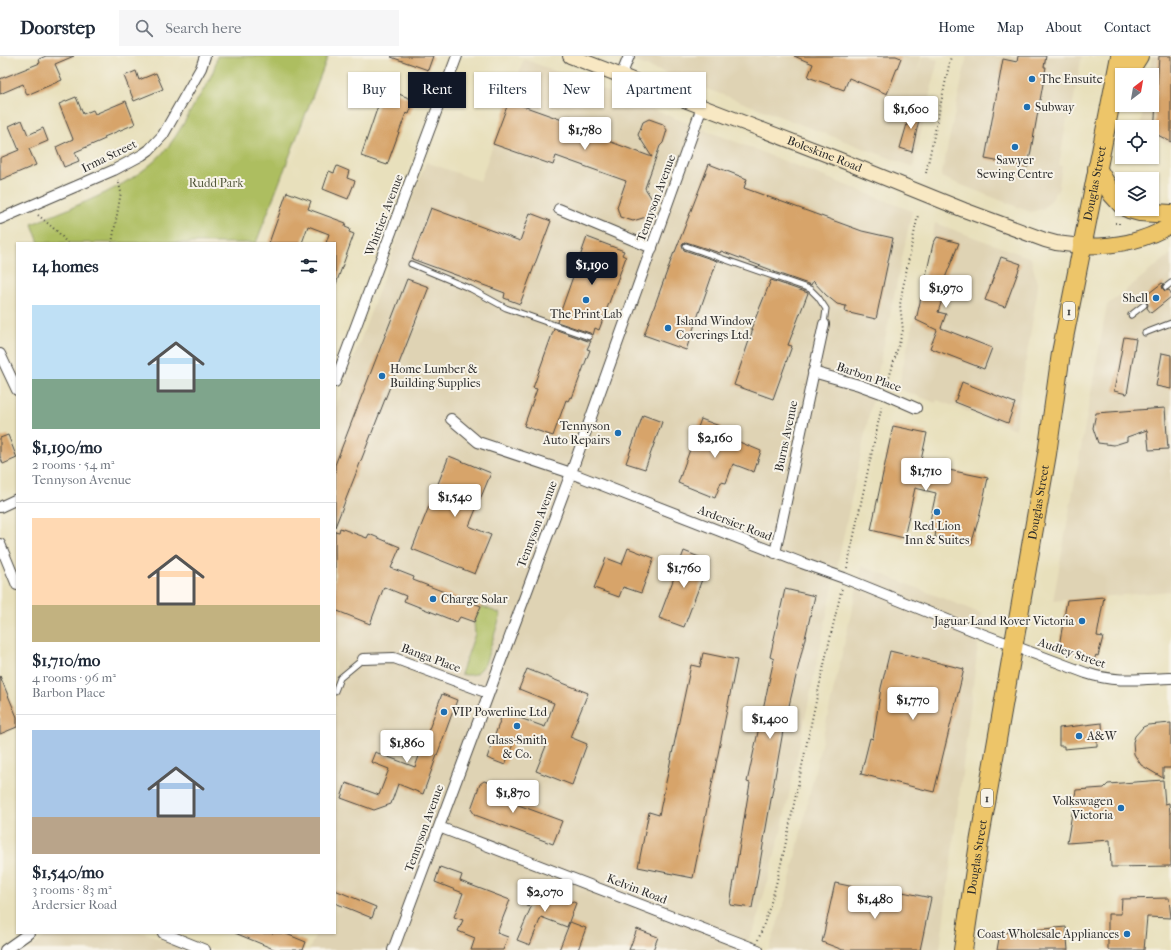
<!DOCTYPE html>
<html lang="en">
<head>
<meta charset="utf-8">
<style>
  :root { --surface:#fff; --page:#f6f6f7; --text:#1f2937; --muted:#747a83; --line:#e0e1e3; --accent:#111827 }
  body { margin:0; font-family:"IM FELL French Canon",serif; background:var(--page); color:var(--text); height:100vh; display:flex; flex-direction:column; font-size:15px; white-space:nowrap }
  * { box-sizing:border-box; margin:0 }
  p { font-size:13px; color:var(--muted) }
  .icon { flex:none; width:22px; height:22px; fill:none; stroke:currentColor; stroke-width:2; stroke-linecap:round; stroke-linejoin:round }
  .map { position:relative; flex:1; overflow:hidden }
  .panel { position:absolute; left:16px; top:186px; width:320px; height:692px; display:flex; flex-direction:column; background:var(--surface); border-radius:0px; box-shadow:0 1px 3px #0004 }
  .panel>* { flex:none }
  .banner { position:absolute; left:348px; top:16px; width:380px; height:36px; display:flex; gap:8px }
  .needle { width:26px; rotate:31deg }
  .tools { position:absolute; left:1115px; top:12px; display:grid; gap:8px }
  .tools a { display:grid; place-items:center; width:44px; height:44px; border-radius:0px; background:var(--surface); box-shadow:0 1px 3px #0004; font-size:20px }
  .price { position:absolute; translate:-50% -34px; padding:0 9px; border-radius:4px; background:#fff; color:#222; font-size:13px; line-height:26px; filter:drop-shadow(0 1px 2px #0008) }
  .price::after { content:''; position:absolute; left:50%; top:24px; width:12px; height:9px; margin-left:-6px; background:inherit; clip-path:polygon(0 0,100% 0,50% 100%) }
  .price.on { background:var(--accent); color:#fff }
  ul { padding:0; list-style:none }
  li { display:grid; align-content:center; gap:8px; height:212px; padding:0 16px }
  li+li { border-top:1px solid var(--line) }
  li span { display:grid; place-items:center; height:124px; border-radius:0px; color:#555 }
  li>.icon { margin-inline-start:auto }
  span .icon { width:72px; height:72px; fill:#fffc; stroke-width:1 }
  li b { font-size:17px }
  h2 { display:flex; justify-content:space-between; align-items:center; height:48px; padding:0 16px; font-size:17px }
  .pill { padding:0 14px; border-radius:0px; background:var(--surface); box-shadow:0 1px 3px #0004; font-size:14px; line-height:36px }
  .pill.on { background:var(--accent); color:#fff }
  header { display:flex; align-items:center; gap:24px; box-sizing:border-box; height:56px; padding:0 20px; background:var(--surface); border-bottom:1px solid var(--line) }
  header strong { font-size:19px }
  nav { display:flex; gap:22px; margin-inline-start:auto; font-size:14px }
  .search { width:280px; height:36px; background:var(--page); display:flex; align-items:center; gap:10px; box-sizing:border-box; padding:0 14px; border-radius:0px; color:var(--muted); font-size:15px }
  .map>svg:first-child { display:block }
  .built { fill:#dfd3b4 }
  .green { fill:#adbe61; stroke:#6c7446 }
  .building { fill:#d7a46a }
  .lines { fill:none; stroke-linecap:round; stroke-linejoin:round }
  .lane-casing { stroke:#474641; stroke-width:7 }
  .street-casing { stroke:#474641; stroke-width:12 }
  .secondary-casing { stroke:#474641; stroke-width:16 }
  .primary-casing { stroke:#474641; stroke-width:17 }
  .highway-casing { stroke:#474641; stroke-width:20 }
  .path { stroke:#474641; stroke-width:2; stroke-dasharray:1 3; stroke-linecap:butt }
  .lane { stroke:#fff; stroke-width:5 }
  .street { stroke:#fff; stroke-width:10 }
  .secondary { stroke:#f8e8c3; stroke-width:14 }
  .primary { stroke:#edc569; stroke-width:15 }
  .highway { stroke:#edc569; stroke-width:18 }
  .poi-dot { fill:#1f6fb2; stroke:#f7f3e8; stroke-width:1.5 }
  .labels { text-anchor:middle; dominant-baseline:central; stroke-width:4; stroke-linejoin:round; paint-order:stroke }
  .shield { fill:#f7f3e8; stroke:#686764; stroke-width:1 }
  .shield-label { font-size:11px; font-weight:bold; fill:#2b2b2b }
  .poi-label { font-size:12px; fill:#2b2b2b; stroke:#f7f3e8; text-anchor:start }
  .street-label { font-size:12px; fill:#2b2b2b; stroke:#f7f3e8 }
  .park-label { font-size:12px; fill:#52573b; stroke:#f7f3e8 }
</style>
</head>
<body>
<header>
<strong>Doorstep</strong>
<div class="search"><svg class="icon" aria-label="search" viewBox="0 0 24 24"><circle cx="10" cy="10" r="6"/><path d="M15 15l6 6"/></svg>Search here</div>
<nav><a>Home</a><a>Map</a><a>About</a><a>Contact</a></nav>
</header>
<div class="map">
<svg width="1171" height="894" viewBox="0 0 1171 894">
  <rect width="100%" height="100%" fill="#f7f3e8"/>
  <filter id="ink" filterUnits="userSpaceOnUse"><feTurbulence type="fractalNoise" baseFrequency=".025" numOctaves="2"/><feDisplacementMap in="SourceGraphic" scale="8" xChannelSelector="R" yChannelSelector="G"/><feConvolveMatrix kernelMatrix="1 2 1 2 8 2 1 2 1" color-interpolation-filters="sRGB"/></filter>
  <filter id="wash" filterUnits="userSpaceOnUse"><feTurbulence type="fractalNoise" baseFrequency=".012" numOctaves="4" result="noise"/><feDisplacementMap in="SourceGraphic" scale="16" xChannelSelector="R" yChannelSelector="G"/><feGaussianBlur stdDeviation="0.9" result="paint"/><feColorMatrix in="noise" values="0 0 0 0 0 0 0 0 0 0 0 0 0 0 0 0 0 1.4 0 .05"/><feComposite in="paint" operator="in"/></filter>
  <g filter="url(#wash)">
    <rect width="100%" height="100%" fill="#e8e0bc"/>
    <path class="built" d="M632 0H922L913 33 923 0H931V2L938 4 913 111 631 4Z
      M967 0H1082L1070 63H1067L1059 109 1062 110 1058 136 1055 135 1053 142 1043 153 1030 156 941 121Z
      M1152 0H1171V89L1152 80V71H1140L1144 49H1152V19H1149Z
      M524 3 912 155 782 772 755 871 743 894H309L316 877H335V353L426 106 480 125Z
      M935 167 1031 202 1038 231 1015 373 937 344 936 347 898 333Z
      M1171 198V535L1053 545 1107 249Z
      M862 510 982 558 940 894H769L786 841Z
      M50 877H146L187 894H28Z"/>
    <path class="green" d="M217 0H328L256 187H39L32 168C78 148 135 131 168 91 178 78 186 63 194 49 203 34 215 18 217 0Z
      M481 550 501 558 485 608C478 618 473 621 461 618L475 578 474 566Z"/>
    <g id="blocks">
      <path class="building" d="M46 0H74L55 8 62 24 27 39 23 28 0 38V23L40 7 39 3Z
        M392 0H433L428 14 391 1Z
        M794 0H896L901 2 887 38 849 22 844 34 808 21 813 8Z
        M1018 0H1046L1044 11H1046L1028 111 985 103 1003 3 1017 6Z
        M1159 0H1171V86L1154 77Z
        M136 15 139 24 156 17 163 33 134 45 124 20Z
        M381 31 414 44 409 58 406 57 387 109 361 100 379 47 375 46Z
        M76 41 83 58 93 54 95 58 126 45 135 68 104 81 105 83 75 96 79 105 64 111 56 91 73 83 59 48Z
        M509 45 568 66 570 60 585 65 581 75 652 101 638 79 643 66 649 63 663 68 667 74 663 87 660 90 645 132 652 143 646 161 633 165 620 161 617 151 626 125 556 100 553 109 493 88Z
        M912 51 921 54 912 96 900 92Z
        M22 64 28 79 43 72 48 85 29 93 36 109 0 124V102L19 94 9 70Z
        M709 108 747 123 744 132 862 175 893 182 876 263 845 256 846 250 837 248 826 239 813 225 811 229 774 216V215L721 195 720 197 686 186 682 189 684 194 717 205 686 294 644 279 674 196H675Z
        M337 110 349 115 347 122 355 125 348 143 323 133 329 115 334 117Z
        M287 136 311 145 308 153 346 167 345 171 350 173 349 176 354 178 336 228H335V187H326L329 178 308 170 302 187H269Z
        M431 152 520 185 530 157 551 165 520 248 504 242 505 237 412 203Z
        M587 181 624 195 622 199 626 201 599 274 595 272 593 279 590 277 557 266Z
        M937 181 959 187 945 222 949 223 938 256 946 258 941 272 992 292 984 313 930 292 937 274 916 264 933 188Z
        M1001 201 1021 208 1005 251 985 244Z
        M407 223 429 231 335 471V409Z
        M771 224 808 237 788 289 792 290 773 343 734 329 753 273H751Z
        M1162 227 1164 228 1162 230 1163 233 1165 235 1169 234 1171 237V241L1151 257 1147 252 1148 249 1147 246H1142L1140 244Z
        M554 273 588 285H591L587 293 590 294 572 342 570 341 568 345 566 344 553 380 524 370 537 333 533 332Z
        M1124 281 1136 283 1127 338 1114 335Z
        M1162 297 1171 299V333L1156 330Z
        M962 326 1015 347 1008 367 955 346Z
        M1165 352 1168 393 1149 394 1147 374 1127 381V385L1114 389 1098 387 1093 372 1096 357Z
        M643 359 662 366 645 413 626 407Z
        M701 363 722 371 720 378 761 395 754 416 733 408 726 427 721 426 715 442 678 427Z
        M893 370 927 377 921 404 939 408V412L988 422 980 458 971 489 935 481 936 475 928 474 936 437 915 432 904 482 871 474Z
        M8 379 17 402 3 408 0 400V382Z
        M449 400 491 417 469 470 491 479 475 518 412 493Z
        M340 472 367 482 369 478 400 491 391 512 414 521 413 524 481 550 474 566 460 561 457 566 404 545 406 540 384 531 370 568 335 554V475L339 476Z
        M628 492 654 502 641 537 623 531 619 541 594 532 606 502 622 508Z
        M684 495 709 505 684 571 659 562Z
        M785 533 815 540 783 675 752 852 730 849 750 727 747 726 774 603 770 601Z
        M1104 541 1097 580 1103 581 1098 600 1096 599 1094 604 1059 590 1067 544Z
        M890 595 964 613 934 736 861 718 870 682 873 683 881 632Z
        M703 597 737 604 693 822 638 811 649 756 659 759 691 609 700 611Z
        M527 613 588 637 570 681 587 688 572 729 536 715 546 690 516 680 505 709 487 702 503 656 545 671 554 647 519 633Z
        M0 620 17 661V671L0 678Z
        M442 638 457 644 423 738 398 728 391 748 374 754 341 742 346 727 379 739 389 713 371 706 375 696 415 711Z
        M1102 667 1103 683H1097V690L1064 693V690H1059V672Z
        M1171 667V712H1163V722L1141 709 1134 698 1133 686 1135 680 1143 671 1148 669Z
        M1163 724 1165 748 1169 747 1170 757H1171V810L1111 811 1110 784 1067 787 1076 734 1104 732 1108 728Z
        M484 725 502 731 505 734 502 743 562 765 553 788 475 759 471 753 480 728Z
        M440 811 462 819 460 825 510 844 497 877 508 881 503 894H471L475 882 458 875 463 864 454 861 463 837 435 826Z
        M835 827 893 839V834L931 842 920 894H843L822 886Z
        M533 831 576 847 567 871 541 861 530 889 517 884 531 851 526 850Z
        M335 834 376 851 372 862 335 847Z
        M1169 842 1171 862 1147 861 1144 894H1108V858H1121L1122 843Z
        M570 866 586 872 578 894H559Z
        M1066 871 1068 894H997L1000 877Z
        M637 873 658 881 653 894H629Z
        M235 877H284L306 886 303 894H276Z"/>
    </g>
  </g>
  <g filter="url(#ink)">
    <use href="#blocks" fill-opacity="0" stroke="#474641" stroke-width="1"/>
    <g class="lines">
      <g class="lane-casing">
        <path id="lane" d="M686 190 810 233 818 241 826 253 824 268
          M411 208 471 233 506 252 589 281
          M1166 231 1171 227
          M1131 259 1144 249
          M1145 277 1171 267
          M335 635 340 622 363 603"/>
      </g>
      <g class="street-casing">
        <path id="street" d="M621 20 629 0
          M559 153 652 192
          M0 163 114 114 142 99 149 94 163 79 201 12 205 0
          M0 298 17 334
          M813 316 859 329 884 338 916 352
          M335 326 457 0
          M451 363 478 386 571 417 802 507 844 522 982 578 1086 617C1115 627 1141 623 1171 622
          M0 451 17 443
          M0 488 17 529
          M775 497 824 268
          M363 603 394 602 488 637
          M439 771 758 894
          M163 877 205 894
          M5 894 29 877
          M393 894 571 417 702 51"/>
      </g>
      <g class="secondary-casing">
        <g id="secondary">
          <path id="s1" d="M570 0 838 103 964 154 1045 184 1056 187 1081 190"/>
        </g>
      </g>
      <g class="primary-casing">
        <path id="primary" d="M1081 190C1114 191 1143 186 1171 169"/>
      </g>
      <g class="highway-casing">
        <g id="highway">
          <path d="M1127 19 1139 0"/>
          <path d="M1097 112 1112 138 1122 149"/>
          <path d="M1129 153 1140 156 1171 158"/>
          <path id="s2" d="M963 894 979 787 1047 398 1061 297 1120 0"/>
        </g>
      </g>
      <path class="path" d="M926 117 951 0
        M38 159 59 177 67 187
        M1115 167H1119V170
        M112 187 121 136 118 124
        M887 329 903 274 900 249 902 236 918 159
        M847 512 882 349
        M758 884C776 839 785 790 795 743 810 672 825 602 842 532"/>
      <use href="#lane" class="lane"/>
      <use href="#street" class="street"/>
      <use href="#secondary" class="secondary"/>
      <use href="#primary" class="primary"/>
      <use href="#highway" class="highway"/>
    </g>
  </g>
  <g class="poi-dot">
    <circle cx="1032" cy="23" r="4"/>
    <circle cx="1027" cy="51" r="4"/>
    <circle cx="1015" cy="91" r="4"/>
    <circle cx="1156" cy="242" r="4"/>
    <circle cx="586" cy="244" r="4"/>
    <circle cx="668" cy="272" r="4"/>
    <circle cx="382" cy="320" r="4"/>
    <circle cx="618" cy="377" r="4"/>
    <circle cx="937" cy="456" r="4"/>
    <circle cx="433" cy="543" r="4"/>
    <circle cx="1082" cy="565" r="4"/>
    <circle cx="444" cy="656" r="4"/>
    <circle cx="517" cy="670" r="4"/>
    <circle cx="1079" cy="680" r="4"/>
    <circle cx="1121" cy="752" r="4"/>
    <circle cx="1127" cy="878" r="4"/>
  </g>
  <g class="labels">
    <g class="shield">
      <rect x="1063" y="246" width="12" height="18" rx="3"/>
      <rect x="981" y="733" width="12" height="18" rx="3"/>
    </g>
    <g class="shield-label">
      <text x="1069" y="255">1</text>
      <text x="987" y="742">1</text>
    </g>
    <g class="poi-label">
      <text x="1040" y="23">The Ensuite</text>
      <text x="1035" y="51">Subway</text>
      <text x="1015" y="104" text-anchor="middle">Sawyer<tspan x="1015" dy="14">Sewing Centre</tspan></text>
      <text x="1148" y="242" text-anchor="end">Shell</text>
      <text x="586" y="258" text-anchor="middle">The Print Lab</text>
      <text x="676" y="265">Island Window<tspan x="676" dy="14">Coverings Ltd.</tspan></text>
      <text x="390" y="313">Home Lumber &amp;<tspan x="390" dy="14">Building Supplies</tspan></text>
      <text x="610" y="370" text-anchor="end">Tennyson<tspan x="610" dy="14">Auto Repairs</tspan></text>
      <text x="937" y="470" text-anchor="middle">Red Lion<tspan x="937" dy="14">Inn &amp; Suites</tspan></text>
      <text x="441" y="543">Charge Solar</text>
      <text x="1074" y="565" text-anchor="end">Jaguar Land Rover Victoria</text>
      <text x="452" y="656">VIP Powerline Ltd</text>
      <text x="1087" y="680">A&amp;W</text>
      <text x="517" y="684" text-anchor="middle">Glass-Smith<tspan x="517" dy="14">&amp; Co.</tspan></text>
      <text x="1113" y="745" text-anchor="end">Volkswagen<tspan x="1113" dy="14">Victoria</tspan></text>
      <text x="1119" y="878" text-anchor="end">Coast Wholesale Appliances</text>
    </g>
    <g class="street-label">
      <text stroke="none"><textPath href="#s1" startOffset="273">Boleskine Road</textPath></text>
      <text transform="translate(109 100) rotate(-26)">Irma Street</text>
      <text stroke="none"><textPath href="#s2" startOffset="778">Douglas Street</textPath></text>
      <text transform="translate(656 142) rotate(-70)">Tennyson Avenue</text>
      <text transform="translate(384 159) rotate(-69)">Whittier Avenue</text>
      <text transform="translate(869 321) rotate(19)">Barbon Place</text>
      <text transform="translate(786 380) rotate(-78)">Burns Avenue</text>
      <text stroke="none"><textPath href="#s2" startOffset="454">Douglas Street</textPath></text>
      <text transform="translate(735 467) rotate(21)">Ardersier Road</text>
      <text transform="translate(537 468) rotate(-69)">Tennyson Avenue</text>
      <text transform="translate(1072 597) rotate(19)">Audley Street</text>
      <text transform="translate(431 602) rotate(20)">Banga Place</text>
      <text transform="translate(424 772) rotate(-70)">Tennyson Avenue</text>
      <text stroke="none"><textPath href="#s2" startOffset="94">Douglas Street</textPath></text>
      <text transform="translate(637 833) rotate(21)">Kelvin Road</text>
    </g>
    <g class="park-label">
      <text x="216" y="127">Rudd Park</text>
    </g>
  </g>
</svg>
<div class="tools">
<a><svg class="needle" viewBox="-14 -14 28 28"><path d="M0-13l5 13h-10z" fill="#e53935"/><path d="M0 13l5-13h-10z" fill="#747a83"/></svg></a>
<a><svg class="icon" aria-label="locate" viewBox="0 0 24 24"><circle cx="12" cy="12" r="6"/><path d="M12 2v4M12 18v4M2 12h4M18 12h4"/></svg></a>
<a><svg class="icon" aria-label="layers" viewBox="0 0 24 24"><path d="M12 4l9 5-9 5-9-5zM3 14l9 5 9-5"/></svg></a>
</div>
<b class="price" style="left:911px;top:74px">$1,600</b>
<b class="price" style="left:585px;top:95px">$1,780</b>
<b class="price on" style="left:592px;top:230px">$1,190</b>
<b class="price" style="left:946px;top:253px">$1,970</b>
<b class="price" style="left:715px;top:403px">$2,160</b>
<b class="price" style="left:926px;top:436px">$1,710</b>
<b class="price" style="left:455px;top:462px">$1,540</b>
<b class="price" style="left:684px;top:533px">$1,760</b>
<b class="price" style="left:913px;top:665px">$1,770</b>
<b class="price" style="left:770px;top:684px">$1,400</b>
<b class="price" style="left:407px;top:708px">$1,860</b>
<b class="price" style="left:513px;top:758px">$1,870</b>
<b class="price" style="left:545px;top:857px">$2,070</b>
<b class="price" style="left:875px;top:864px">$1,480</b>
<div class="banner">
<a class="pill">Buy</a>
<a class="pill on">Rent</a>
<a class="pill">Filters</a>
<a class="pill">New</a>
<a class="pill">Apartment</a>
</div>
<section class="panel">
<h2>14 homes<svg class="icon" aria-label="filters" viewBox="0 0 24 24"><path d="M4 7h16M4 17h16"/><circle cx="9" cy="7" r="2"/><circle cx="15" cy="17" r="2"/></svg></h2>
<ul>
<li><span style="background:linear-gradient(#bfe0f5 60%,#7fa58c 0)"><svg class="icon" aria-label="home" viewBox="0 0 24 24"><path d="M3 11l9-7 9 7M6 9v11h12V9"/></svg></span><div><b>$1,190/mo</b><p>2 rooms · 54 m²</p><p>Tennyson Avenue</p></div></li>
<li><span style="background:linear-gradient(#ffd9b3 70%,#c2b280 0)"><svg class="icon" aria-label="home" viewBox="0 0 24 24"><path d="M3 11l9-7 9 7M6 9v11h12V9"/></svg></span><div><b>$1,710/mo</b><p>4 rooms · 96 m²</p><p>Barbon Place</p></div></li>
<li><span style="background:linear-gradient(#a9c7e8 70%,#b9a48a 0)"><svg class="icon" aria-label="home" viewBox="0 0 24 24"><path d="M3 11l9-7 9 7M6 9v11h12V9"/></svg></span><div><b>$1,540/mo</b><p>3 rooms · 83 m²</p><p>Ardersier Road</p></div></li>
</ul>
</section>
</div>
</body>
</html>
